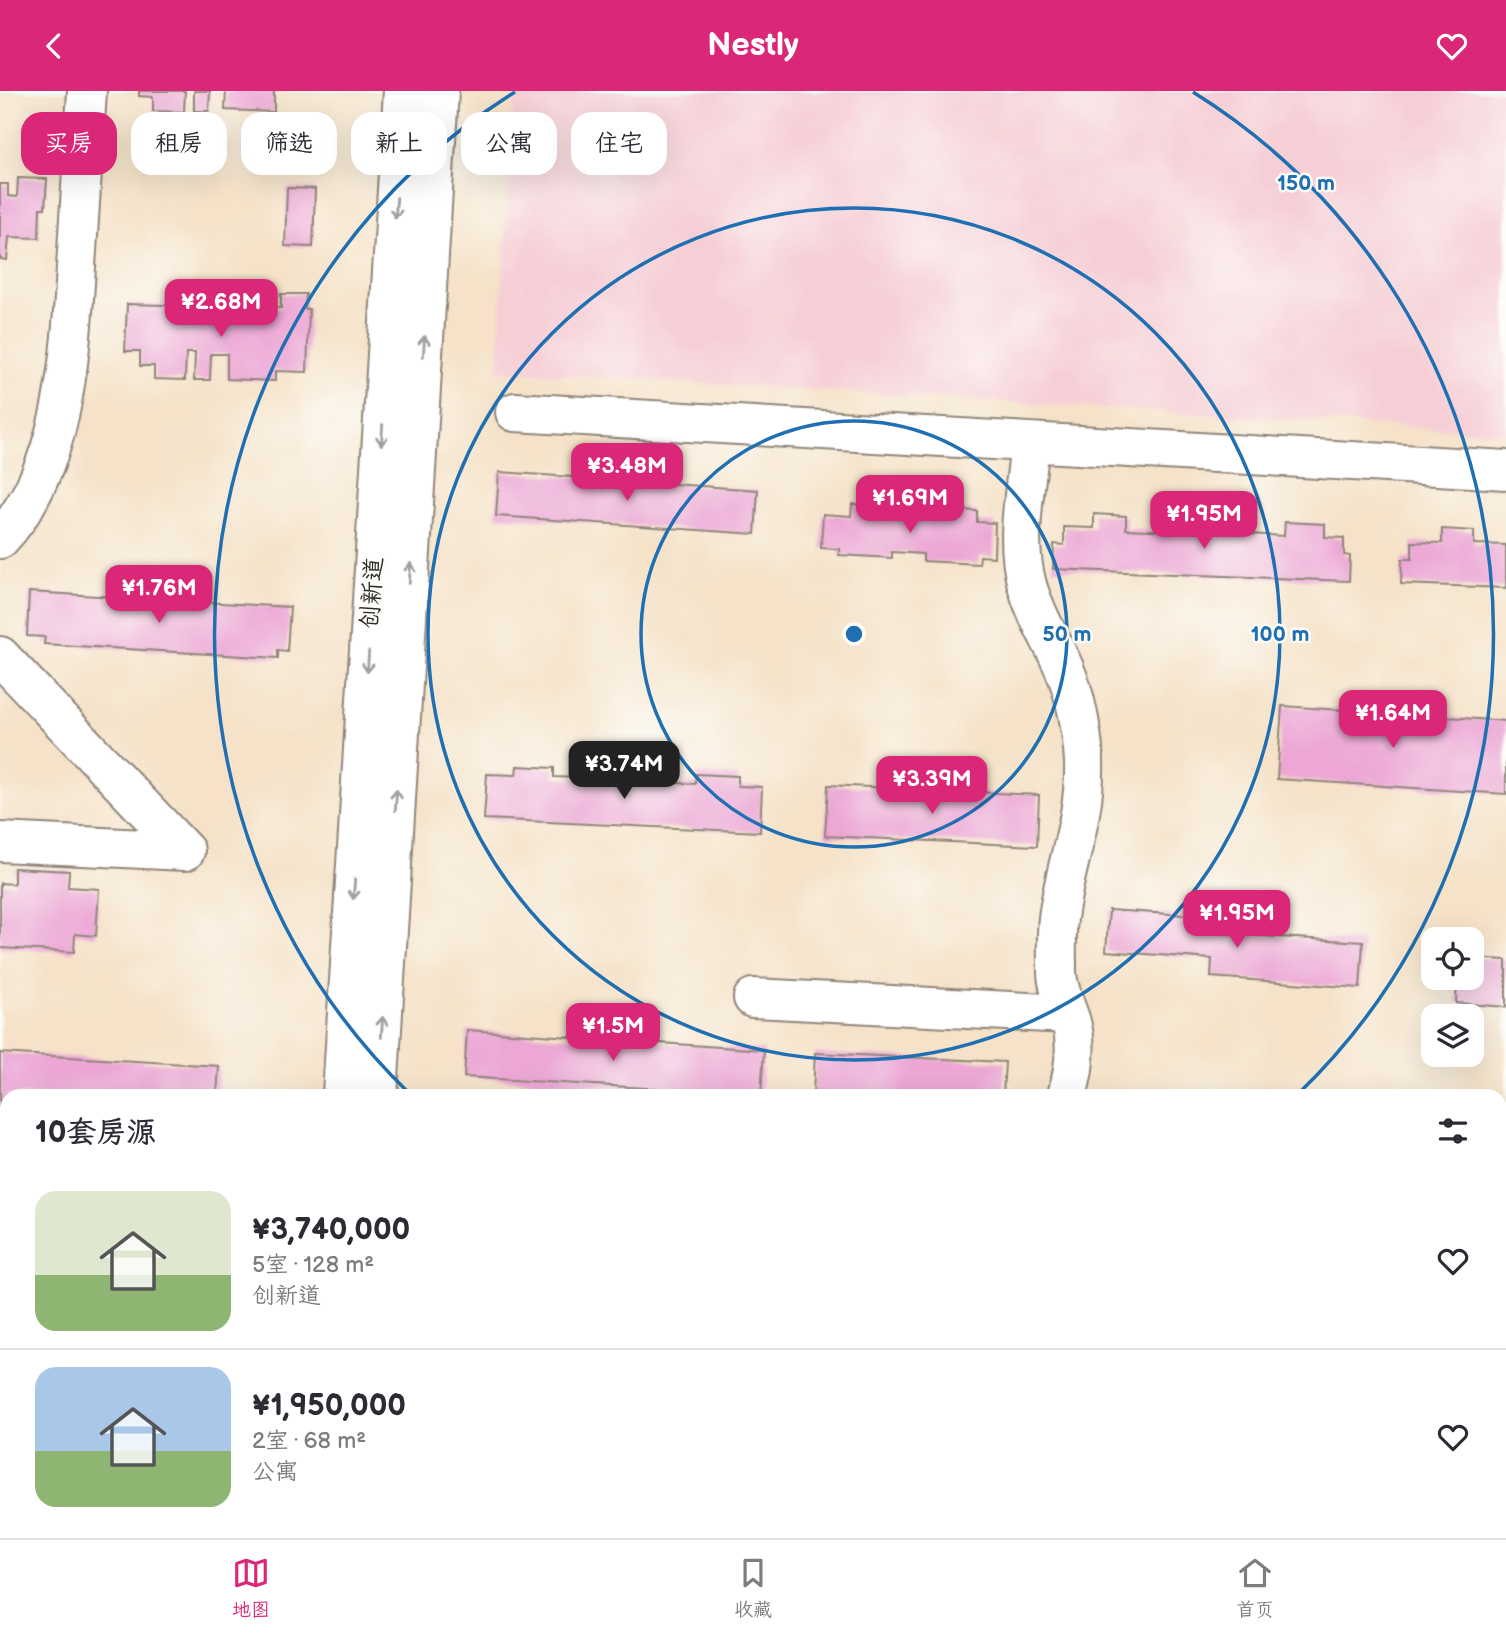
<!DOCTYPE html>
<html lang="zh">
<head>
<meta charset="utf-8">
<style>
  :root { --surface:#fff; --page:#f2f2f3; --text:#2b2b33; --muted:#7c7c81; --line:#e1e1e2; --accent:#db2777 }
  body { margin:0; font-family:"Balsamiq Sans","LXGW WenKai TC",sans-serif; background:var(--page); color:var(--text); height:100vh; display:flex; flex-direction:column; font-size:26px; white-space:nowrap }
  * { box-sizing:border-box; margin:0 }
  p { font-size:23px; color:var(--muted) }
  .icon { flex:none; width:38px; height:38px; fill:none; stroke:currentColor; stroke-width:2; stroke-linecap:round; stroke-linejoin:round }
  .map { position:relative; flex:1; overflow:hidden }
  .drawer { position:absolute; left:0px; top:998px; width:1507px; height:450px; display:flex; flex-direction:column; background:var(--surface); border-radius:21px 21px 0 0; box-shadow:0 7px 28px #0002 }
  .drawer>* { flex:none }
  .guide { position:absolute; left:21px; top:21px; width:700px; height:63px; display:flex; gap:14px }
  .controls { position:absolute; left:1421px; top:836px; display:grid; gap:14px }
  .controls a { display:grid; place-items:center; width:63px; height:63px; border-radius:14px; background:var(--surface); box-shadow:0 7px 28px #0002; font-size:35px }
  .price { position:absolute; translate:-50% -60px; padding:0 16px; border-radius:14px; background:var(--accent); color:#fff; font-size:23px; line-height:46px; filter:drop-shadow(0 2px 4px #0008) }
  .price::after { content:''; position:absolute; left:50%; top:42px; width:21px; height:16px; margin-left:-10px; background:inherit; clip-path:polygon(0 0,100% 0,50% 100%) }
  .price.active { background:#222; color:#fff }
  ul { padding:0; list-style:none }
  li { display:flex; align-items:center; gap:21px; height:175px; padding:0 35px }
  li+li { border-top:2px solid var(--line) }
  li span { display:grid; place-items:center; flex:none; width:196px; height:140px; border-radius:21px; color:#555 }
  li>.icon { margin-inline-start:auto }
  span .icon { width:84px; height:84px; fill:#fffc; stroke-width:1 }
  li b { font-size:30px }
  h2 { display:flex; justify-content:space-between; align-items:center; height:84px; padding:0 35px; font-size:30px }
  .tag { padding:0 24px; border-radius:21px; background:var(--surface); box-shadow:0 7px 28px #0002; font-size:24px; line-height:63px }
  .tag.active { background:var(--accent); color:#fff }
  header { display:flex; justify-content:space-between; align-items:center; height:91px; padding:0 35px; background:var(--accent); color:#fff; font-size:32px; font-weight:600 }
  .menu { display:flex; justify-content:space-around; align-items:center; height:98px; border-top:2px solid var(--line); background:var(--surface); font-size:19px; color:var(--muted) }
  .menu a { display:grid; justify-items:center; gap:4px }
  .menu .active { color:var(--accent) }
  .map>svg:first-child { display:block }
  .built { fill:#f6cfd6 }
  .building { fill:#eca7d5 }
  .lines { fill:none; stroke-linecap:round; stroke-linejoin:round }
  .minor-casing { stroke:#90867a; stroke-width:42 }
  .minor { stroke:#fff; stroke-width:38 }
  .oneway { stroke:#a0a0a0 }
  .ring { fill:none; stroke:#1f6fb2; stroke-width:3.5 }
  .labels { text-anchor:middle; dominant-baseline:central; stroke-width:5; stroke-linejoin:round; paint-order:stroke }
  .street-label { font-size:24px; fill:#2b2b2b; stroke:#fdfcf7 }
  .centre { fill:#1f6fb2; stroke:#fdfcf7; stroke-width:3.5 }
  .ring-label { font-size:21px; text-anchor:middle; font-weight:bold; fill:#1f6fb2; stroke:#fdfcf7; stroke-width:5; stroke-linejoin:round; paint-order:stroke }
</style>
</head>
<body>
<header><svg class="icon" aria-label="back" viewBox="0 0 24 24"><path d="M15 5l-7 7 7 7"/></svg>Nestly<svg class="icon" aria-label="heart" viewBox="0 0 24 24"><path d="M12 20l-8-8c-3-5 5-10 8-4 3-6 11-1 8 4z"/></svg></header>
<div class="map">
<svg width="1506" height="1447" viewBox="0 0 1506 1447">
  <rect width="100%" height="100%" fill="#fdfcf7"/>
  <filter id="ink" filterUnits="userSpaceOnUse"><feTurbulence type="fractalNoise" baseFrequency=".0143" numOctaves="2"/><feDisplacementMap in="SourceGraphic" scale="14" xChannelSelector="R" yChannelSelector="G"/><feConvolveMatrix kernelMatrix="1 2 1 2 8 2 1 2 1" color-interpolation-filters="sRGB"/></filter>
  <filter id="wash" filterUnits="userSpaceOnUse"><feTurbulence type="fractalNoise" baseFrequency=".00686" numOctaves="4" result="noise"/><feDisplacementMap in="SourceGraphic" scale="28" xChannelSelector="R" yChannelSelector="G"/><feGaussianBlur stdDeviation="1.57" result="paint"/><feColorMatrix in="noise" values="0 0 0 0 0 0 0 0 0 0 0 0 0 0 0 0 0 1.4 0 .05"/><feComposite in="paint" operator="in"/></filter>
  <g filter="url(#wash)">
    <rect width="100%" height="100%" fill="#f5e2c8"/>
    <path class="built" d="M514 0H1506V342L497 280Z"/>
    <g id="blocks">
      <path class="building" d="M139 0H185L184 21 153 20V6L139 5Z
        M194 0H210L209 20H194Z
        M226 0H274V21L225 19Z
        M18 87 47 88 45 117H40L39 147 9 146 7 169 0 168V93H8V105L17 106Z
        M287 97 315 98 313 156 285 155Z
        M281 203H306L305 218H309L307 281 275 280V290L227 288V263H211L210 289H194L195 262H186L185 289 154 288V275H140V260H125L127 213 281 217Z
        M499 381 758 399 755 443 496 425Z
        M852 413 891 415 890 427 937 429 938 418 977 420V431L995 432 994 466 980 465 979 473 923 470V463L892 461V467L839 464V458L821 457 823 423 851 425Z
        M1094 423 1126 425V438L1190 441V428L1229 429V442L1284 445 1285 431 1325 433V446L1344 447V464L1350 465 1349 490 1053 478 1054 453 1064 454V436L1094 437Z
        M1442 438 1474 440V453L1506 454V497L1401 493 1402 468H1412V451L1442 452Z
        M29 501 290 516 287 560 278 559V567L44 553 45 546 27 545Z
        M1282 615 1506 630V703L1277 688Z
        M517 675 554 677V686L605 688 606 679 644 681V690L695 693 696 683 738 685V695L762 696 760 741 484 728 487 683 516 684Z
        M828 694 1039 704 1037 755 825 745Z
        M14 777 69 780 68 796 99 798 96 845 75 843 74 861 0 857V792L14 793Z
        M1109 819 1215 826 1214 842 1363 851 1360 897 1211 886 1212 868 1106 860Z
        M1472 867 1506 869V916L1456 912 1457 887H1472Z
        M467 939 764 959 761 1004 464 986Z
        M0 962 219 975 217 1004H7V1016L0 1015Z
        M815 962 1005 971 1003 1004H813Z
        M0 1088 7 1089V1142L0 1141Z
        M1500 1110 1506 1111V1151H1500Z
        M0 1214H7V1267H0Z
        M0 1346H7V1400L0 1399Z
        M735 1440H813L881 1445V1447H734Z
        M927 1441 992 1445V1447H926Z"/>
    </g>
  </g>
  <g filter="url(#ink)">
    <use href="#blocks" fill-opacity="0" stroke="#90867a" stroke-width="2"/>
    <g class="lines">
      <g class="minor-casing">
        <path id="minor" d="M515 321 1506 379
          M1030 351C1026 397 1014 449 1027 494 1036 526 1051 547 1064 577 1076 605 1082 640 1084 670 1086 727 1065 773 1058 827 1056 845 1057 863 1057 880 1057 897 1066 915 1071 931 1078 955 1074 981 1067 1004
          M0 448C68 376 71 253 77 160 80 107 84 53 87 0
          M0 565 185 760
          M0 751 185 760
          M753 907 1068 923
          M342 1004 403 0
          M378 1004 439 0
          M1404 1440 1405 1447
          M1464 1440 1506 1444
          M314 1447 315 1440
          M351 1447V1440
          M1330 1447 1332 1440"/>
      </g>
      <use href="#minor" class="minor"/>
    </g>
    <defs><path id="oneway-shaft" d="M-6 0H5M1.5-3L5.5 0L1.5 3" fill="none" stroke-width="1.6" stroke-linecap="round" stroke-linejoin="round" transform="scale(1.75)"/></defs>
    <g class="oneway">
      <use href="#oneway-shaft" transform="translate(396 117) rotate(94)"/>
      <use href="#oneway-shaft" transform="translate(424 255) rotate(-86)"/>
      <use href="#oneway-shaft" transform="translate(382 344) rotate(94)"/>
      <use href="#oneway-shaft" transform="translate(410 482) rotate(-86)"/>
      <use href="#oneway-shaft" transform="translate(368 571) rotate(94)"/>
      <use href="#oneway-shaft" transform="translate(396 709) rotate(-86)"/>
      <use href="#oneway-shaft" transform="translate(354 798) rotate(94)"/>
      <use href="#oneway-shaft" transform="translate(382 936) rotate(-86)"/>
    </g>
  </g>
  <g class="ring">
    <circle cx="854" cy="543" r="213"/>
    <circle cx="854" cy="543" r="426"/>
    <path d="M410 1003A639 639 0 0 1 515 1M1193 1A639 639 0 0 1 1298 1003"/>
  </g>
  <g class="labels">
    <g class="street-label">
      <text transform="translate(372 502) rotate(-86)">创新道</text>
    </g>
  </g>
  <circle cx="854" cy="543" r="10" class="centre"/>
  <g class="ring-label">
    <text x="1306" y="99">150 m</text>
    <text x="1067" y="550">50 m</text>
    <text x="1280" y="550">100 m</text>
  </g>
</svg>
<div class="controls">
<a><svg class="icon" aria-label="locate" viewBox="0 0 24 24"><circle cx="12" cy="12" r="6"/><path d="M12 2v4M12 18v4M2 12h4M18 12h4"/></svg></a>
<a><svg class="icon" aria-label="layers" viewBox="0 0 24 24"><path d="M12 4l9 5-9 5-9-5zM3 14l9 5 9-5"/></svg></a>
</div>
<b class="price" style="left:221px;top:248px">¥2.68M</b>
<b class="price" style="left:627px;top:412px">¥3.48M</b>
<b class="price" style="left:910px;top:444px">¥1.69M</b>
<b class="price" style="left:1204px;top:460px">¥1.95M</b>
<b class="price" style="left:159px;top:534px">¥1.76M</b>
<b class="price" style="left:1393px;top:659px">¥1.64M</b>
<b class="price active" style="left:624px;top:710px">¥3.74M</b>
<b class="price" style="left:932px;top:725px">¥3.39M</b>
<b class="price" style="left:1237px;top:859px">¥1.95M</b>
<b class="price" style="left:613px;top:972px">¥1.5M</b>
<div class="guide">
<a class="tag active">买房</a>
<a class="tag">租房</a>
<a class="tag">筛选</a>
<a class="tag">新上</a>
<a class="tag">公寓</a>
<a class="tag">住宅</a>
</div>
<section class="drawer">
<h2>10套房源<svg class="icon" aria-label="filters" viewBox="0 0 24 24"><path d="M4 7h16M4 17h16"/><circle cx="9" cy="7" r="2"/><circle cx="15" cy="17" r="2"/></svg></h2>
<ul>
<li><span style="background:linear-gradient(#dfe7d0 60%,#8fb573 0)"><svg class="icon" aria-label="home" viewBox="0 0 24 24"><path d="M3 11l9-7 9 7M6 9v11h12V9"/></svg></span><div><b>¥3,740,000</b><p>5室 · 128 m²</p><p>创新道</p></div><svg class="icon" aria-label="heart" viewBox="0 0 24 24"><path d="M12 20l-8-8c-3-5 5-10 8-4 3-6 11-1 8 4z"/></svg></li>
<li><span style="background:linear-gradient(#a9c7e8 60%,#8fb573 0)"><svg class="icon" aria-label="home" viewBox="0 0 24 24"><path d="M3 11l9-7 9 7M6 9v11h12V9"/></svg></span><div><b>¥1,950,000</b><p>2室 · 68 m²</p><p>公寓</p></div><svg class="icon" aria-label="heart" viewBox="0 0 24 24"><path d="M12 20l-8-8c-3-5 5-10 8-4 3-6 11-1 8 4z"/></svg></li>
</ul>
</section>
</div>
<nav class="menu">
<a class="active"><svg class="icon" aria-label="map" viewBox="0 0 24 24"><path d="M3 6l6-2 6 2 6-2v14l-6 2-6-2-6 2zM9 4v14M15 6v14"/></svg>地图</a>
<a><svg class="icon" aria-label="saved" viewBox="0 0 24 24"><path d="M7 4h10v16l-5-4-5 4z"/></svg>收藏</a>
<a><svg class="icon" aria-label="home" viewBox="0 0 24 24"><path d="M3 11l9-7 9 7M6 9v11h12V9"/></svg>首页</a>
</nav>
</body>
</html>
